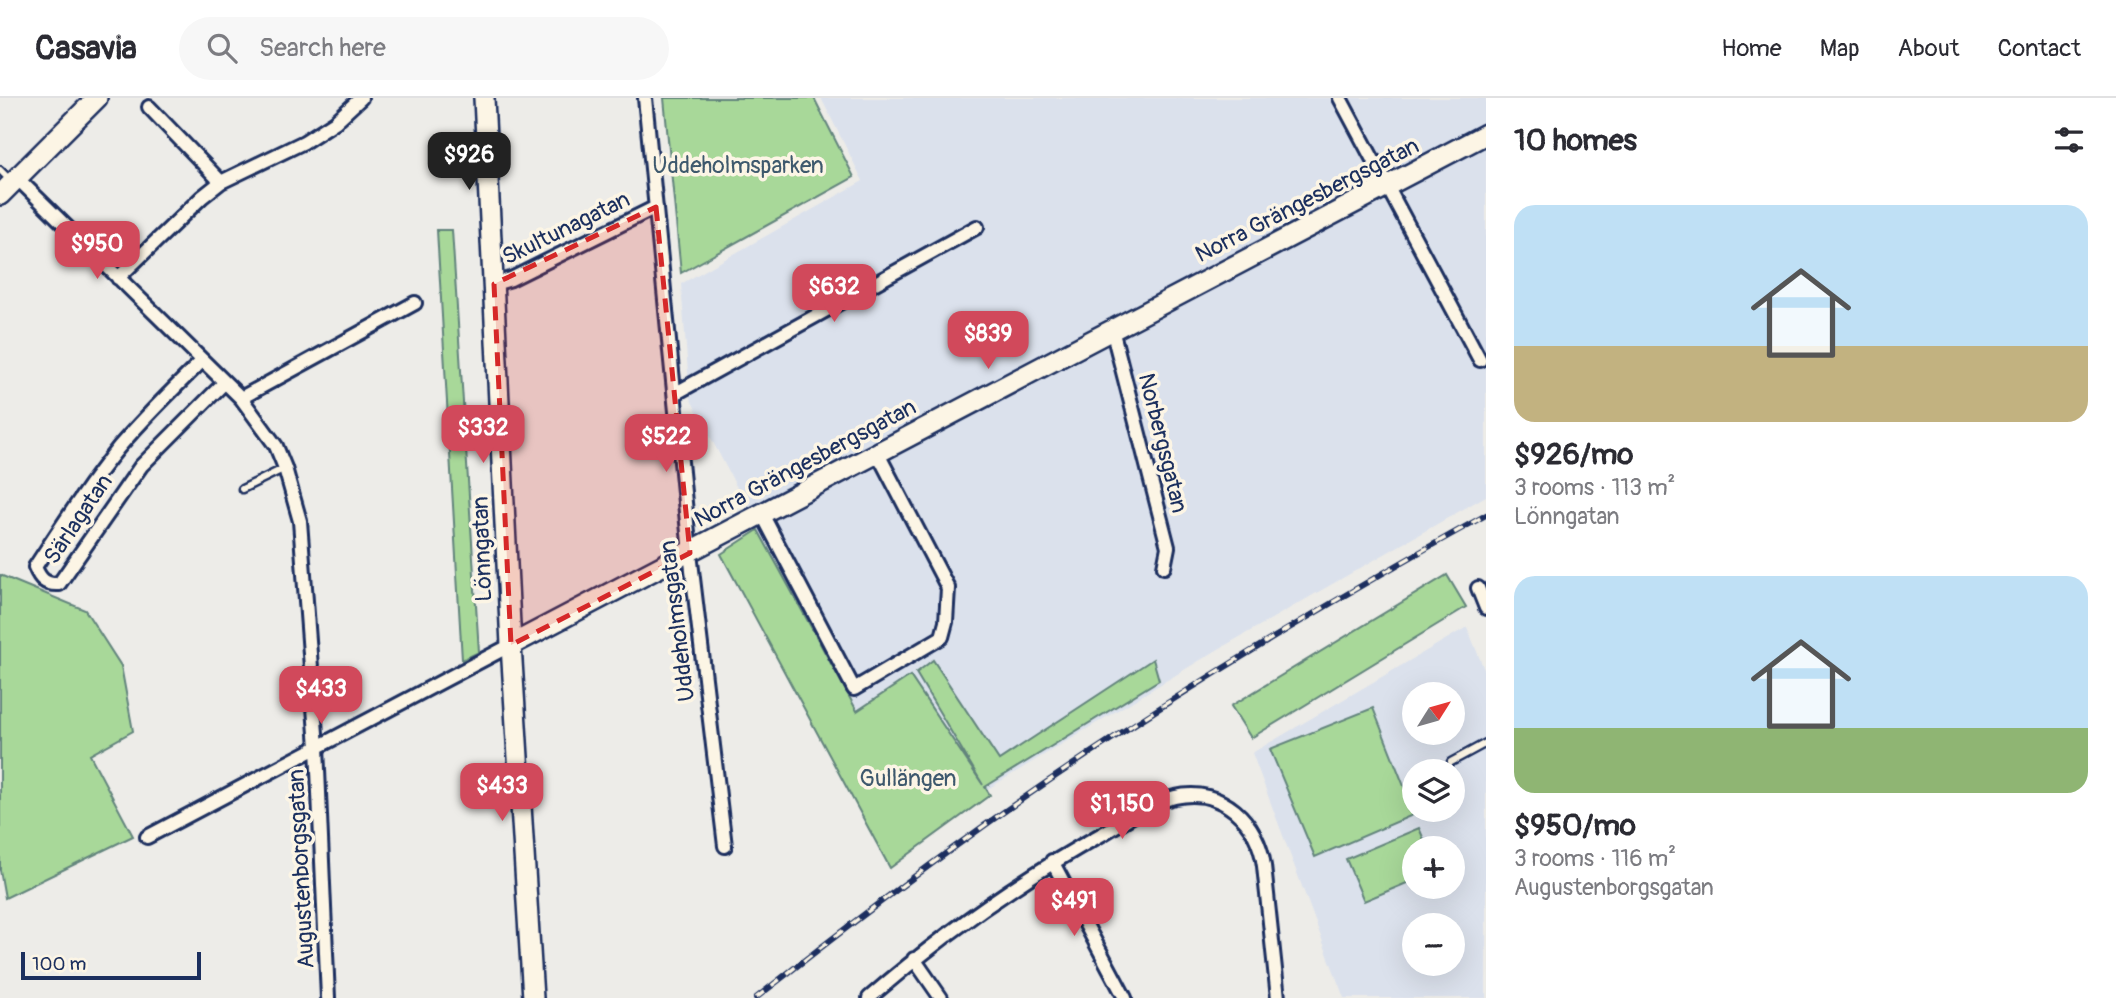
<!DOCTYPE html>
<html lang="en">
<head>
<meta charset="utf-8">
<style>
  :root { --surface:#fff; --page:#f7f7f7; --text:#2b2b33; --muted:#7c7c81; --line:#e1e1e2; --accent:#d1495b }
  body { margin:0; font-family:Pangolin,sans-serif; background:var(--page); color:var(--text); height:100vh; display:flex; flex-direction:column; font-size:26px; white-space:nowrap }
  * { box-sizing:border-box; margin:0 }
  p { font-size:23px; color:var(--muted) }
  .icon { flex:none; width:38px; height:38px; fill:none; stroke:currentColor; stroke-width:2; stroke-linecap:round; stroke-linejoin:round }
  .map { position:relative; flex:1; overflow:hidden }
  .side { display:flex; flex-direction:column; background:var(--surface); width:630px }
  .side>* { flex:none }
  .needle { width:46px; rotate:53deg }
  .fabs { position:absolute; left:1402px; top:584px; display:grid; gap:14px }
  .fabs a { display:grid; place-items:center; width:63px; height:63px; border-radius:50%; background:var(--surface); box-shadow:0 7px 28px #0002; font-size:35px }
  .scale { position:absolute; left:21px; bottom:18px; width:180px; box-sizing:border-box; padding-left:7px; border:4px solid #1b2f5e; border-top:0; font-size:19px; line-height:24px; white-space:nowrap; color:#1b2f5e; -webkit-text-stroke:5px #fcf5e5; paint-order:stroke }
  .price { position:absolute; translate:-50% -60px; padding:0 16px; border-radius:14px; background:var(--accent); color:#fff; font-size:23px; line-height:46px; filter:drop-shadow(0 2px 4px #0008) }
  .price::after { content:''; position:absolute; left:50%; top:42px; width:21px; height:16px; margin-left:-10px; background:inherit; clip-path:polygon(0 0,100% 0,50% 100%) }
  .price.on { background:#222; color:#fff }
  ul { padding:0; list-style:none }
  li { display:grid; align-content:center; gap:14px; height:371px; padding:0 28px }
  li span { display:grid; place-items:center; height:217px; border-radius:21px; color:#555 }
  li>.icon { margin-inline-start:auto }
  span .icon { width:126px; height:126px; fill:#fffc; stroke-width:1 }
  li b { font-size:30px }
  h2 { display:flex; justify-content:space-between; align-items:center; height:84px; padding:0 28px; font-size:30px }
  header { display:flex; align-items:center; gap:42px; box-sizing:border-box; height:98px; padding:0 35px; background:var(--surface); border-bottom:2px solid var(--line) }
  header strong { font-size:33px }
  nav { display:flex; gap:38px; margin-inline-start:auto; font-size:24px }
  .search { width:490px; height:63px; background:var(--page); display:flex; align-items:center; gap:18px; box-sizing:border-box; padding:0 24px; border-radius:38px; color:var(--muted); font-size:26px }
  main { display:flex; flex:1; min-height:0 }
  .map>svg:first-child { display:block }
  .built { fill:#dbe1ec; fill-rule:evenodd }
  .green { fill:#a8d899; stroke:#62847c; stroke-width:2 }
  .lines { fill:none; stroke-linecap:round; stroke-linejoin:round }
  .lane-casing { stroke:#1b2f5e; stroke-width:11 }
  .street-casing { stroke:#1b2f5e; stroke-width:18 }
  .secondary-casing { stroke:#1b2f5e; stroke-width:24 }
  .lane { stroke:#fcf5e5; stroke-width:6 }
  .street { stroke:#fcf5e5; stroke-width:12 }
  .secondary { stroke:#fcf5e5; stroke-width:19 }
  .rail-casing { stroke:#1b2f5e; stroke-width:6 }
  .rail { stroke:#fcf5e5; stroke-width:3.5; stroke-dasharray:10; stroke-linecap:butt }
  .marked { fill:#d62828; fill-opacity:0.2; stroke:#d62828; stroke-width:5; stroke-dasharray:14 9; stroke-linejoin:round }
  .labels { text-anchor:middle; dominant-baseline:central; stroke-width:7; stroke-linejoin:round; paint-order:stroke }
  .park-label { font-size:23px; fill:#3e596d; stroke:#fcf5e5 }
  .street-label { font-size:23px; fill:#1b2f5e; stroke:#fcf5e5 }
</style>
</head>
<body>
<header>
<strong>Casavia</strong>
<div class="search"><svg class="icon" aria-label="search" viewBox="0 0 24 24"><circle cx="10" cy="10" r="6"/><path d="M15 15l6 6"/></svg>Search here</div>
<nav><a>Home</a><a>Map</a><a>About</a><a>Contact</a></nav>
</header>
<main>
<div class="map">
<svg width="1486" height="900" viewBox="0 0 1486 900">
  <rect width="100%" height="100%" fill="#edece8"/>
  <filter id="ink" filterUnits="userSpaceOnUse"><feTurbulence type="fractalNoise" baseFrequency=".0143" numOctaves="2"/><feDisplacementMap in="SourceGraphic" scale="14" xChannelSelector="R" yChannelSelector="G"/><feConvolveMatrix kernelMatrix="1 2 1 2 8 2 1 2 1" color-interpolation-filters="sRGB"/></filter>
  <g filter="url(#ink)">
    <path class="built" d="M821 0H1486V398L1217 552 986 692 854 613 690 300 681 186 863 83Z
      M1467 529 1486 576V900H1344L1252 655ZM1414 597H1452V635H1414ZM1414 674H1452V712H1414ZM1414 751H1452V789H1414ZM1414 828H1452V866H1414Z"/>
    <path class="green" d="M664 0H814L854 79 681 175Z
      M437 132H452L479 554 462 562Z
      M758 432 857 613 910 578 983 687 916 575 933 562 999 662 1153 561 1159 582 985 689 990 697 890 770 721 456Z
      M0 477 85 512 121 568 133 633 90 657 133 738 5 800 0 772Z
      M1447 477 1466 509 1251 640 1231 608Z
      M1373 610 1415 716 1315 759 1270 651Z
      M1419 730 1428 751H1414V782L1364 803 1346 761Z"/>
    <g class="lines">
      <g class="lane-casing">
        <path id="lane" d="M0 72 11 83
          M242 391 285 370
          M1451 664 1486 645"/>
      </g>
      <g class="street-casing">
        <path id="street" d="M645 0 690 455 725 748
          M1340 0 1480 262
          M149 9 221 84
          M16 79 241 300 276 348 285 370 300 423 317 649 328 900
          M118 180 202 99 221 84 304 44 335 24 361 0
          M494 186 511 181 656 109
          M1112 231 1168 449 1164 469
          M202 263C173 291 145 319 119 349 88 387 62 428 35 469 40 481 45 487 59 486L141 368 224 285
          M676 295 977 129
          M241 300 415 205
          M761 414 854 591 942 539 946 524 948 490 877 354
          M1478 490 1486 510
          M147 739 511 547
          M1052 763 1125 900
          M914 861 941 900
          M869 900C942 837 1019 782 1104 735 1126 722 1150 705 1175 699 1222 688 1258 724 1264 768L1278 900"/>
      </g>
      <g class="secondary-casing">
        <path id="secondary" d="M484 0 511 547 533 900
          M0 97 97 0
          M511 547 1486 36"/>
      </g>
      <use href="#lane" class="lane"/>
      <use href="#street" class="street"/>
      <use href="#secondary" class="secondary"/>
      <g class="rail-casing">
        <path id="rail" d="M756 900C830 842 904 785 981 730 1142 615 1313 513 1486 417"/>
      </g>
      <use href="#rail" class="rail"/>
    </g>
  </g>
  <path class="marked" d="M656 109 690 455 511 547 494 186Z"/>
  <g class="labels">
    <g class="park-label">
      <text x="738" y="67">Uddeholmsparken</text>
      <text x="908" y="680">Gullängen</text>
    </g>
    <g class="street-label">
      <text transform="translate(1307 102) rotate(-27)">Norra Grängesbergsgatan</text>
      <text transform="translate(566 130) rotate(-26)">Skultunagatan</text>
      <text transform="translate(1163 345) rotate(76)">Norbergsgatan</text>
      <text transform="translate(805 365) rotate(-28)">Norra Grängesbergsgatan</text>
      <text transform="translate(78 421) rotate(-56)">Särlagatan</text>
      <text transform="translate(482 451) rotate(-92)">Lönngatan</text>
      <text transform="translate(677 523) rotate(-97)">Uddeholmsgatan</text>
      <text transform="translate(301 771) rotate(-93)">Augustenborgsgatan</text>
    </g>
  </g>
</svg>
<div class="fabs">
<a><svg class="needle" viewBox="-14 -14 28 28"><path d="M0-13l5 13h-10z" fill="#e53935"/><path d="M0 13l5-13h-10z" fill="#7c7c81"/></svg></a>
<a><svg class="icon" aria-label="layers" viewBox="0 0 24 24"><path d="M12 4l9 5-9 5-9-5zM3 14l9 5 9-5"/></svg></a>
<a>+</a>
<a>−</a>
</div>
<div class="scale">100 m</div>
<b class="price on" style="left:469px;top:94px">$926</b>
<b class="price" style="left:97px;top:183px">$950</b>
<b class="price" style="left:834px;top:226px">$632</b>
<b class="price" style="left:988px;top:273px">$839</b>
<b class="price" style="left:483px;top:367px">$332</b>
<b class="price" style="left:666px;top:376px">$522</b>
<b class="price" style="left:321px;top:628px">$433</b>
<b class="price" style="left:502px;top:725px">$433</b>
<b class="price" style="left:1122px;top:743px">$1,150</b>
<b class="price" style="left:1074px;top:840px">$491</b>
</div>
<section class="side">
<h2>10 homes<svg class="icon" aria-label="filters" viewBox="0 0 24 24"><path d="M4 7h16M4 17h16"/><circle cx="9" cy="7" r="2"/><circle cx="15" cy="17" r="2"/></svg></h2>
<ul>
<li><span style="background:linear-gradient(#bfe0f5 65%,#c2b280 0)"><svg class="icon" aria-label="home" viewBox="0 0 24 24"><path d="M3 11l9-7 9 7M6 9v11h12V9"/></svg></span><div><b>$926/mo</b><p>3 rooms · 113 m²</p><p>Lönngatan</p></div></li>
<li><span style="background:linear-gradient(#bfe0f5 70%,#8fb573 0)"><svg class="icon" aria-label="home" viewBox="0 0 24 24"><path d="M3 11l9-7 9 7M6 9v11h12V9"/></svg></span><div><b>$950/mo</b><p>3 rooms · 116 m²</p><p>Augustenborgsgatan</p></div></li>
</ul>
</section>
</main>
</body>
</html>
